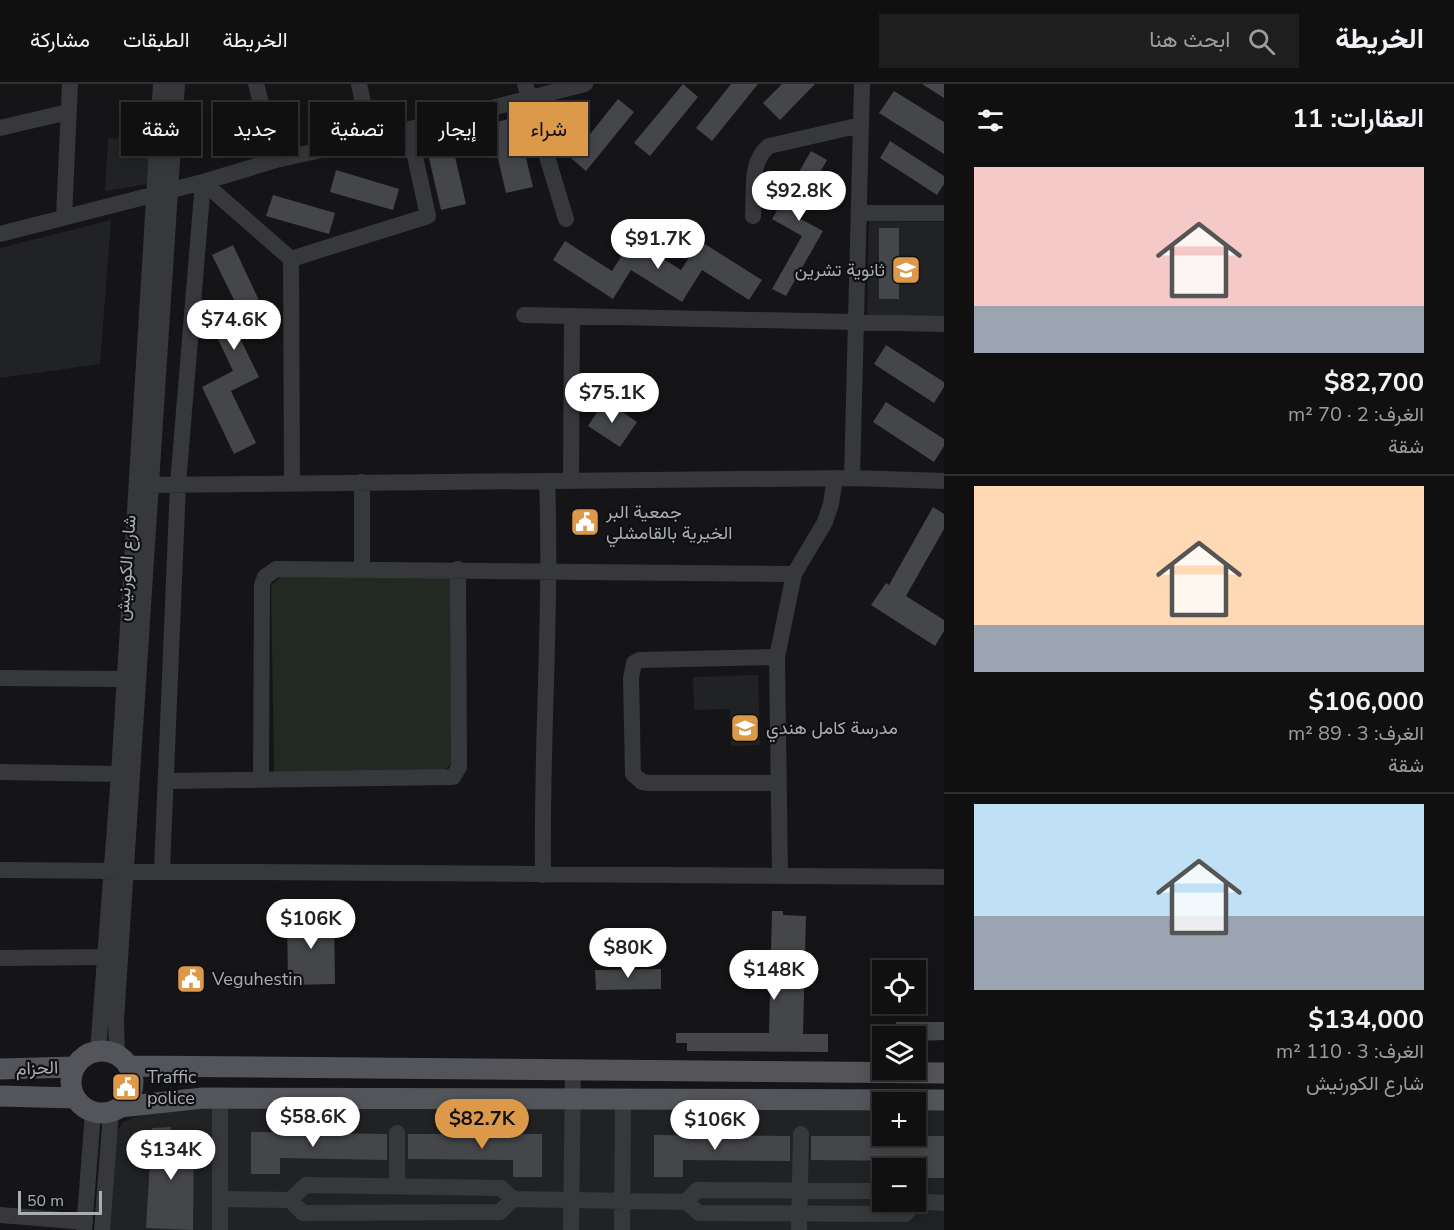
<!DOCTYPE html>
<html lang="ar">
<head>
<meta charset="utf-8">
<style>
  :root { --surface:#101011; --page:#1e1e1f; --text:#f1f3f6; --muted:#9c9d9f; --line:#303031; --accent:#db9949 }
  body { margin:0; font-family:"Nunito Sans",Vazirmatn,sans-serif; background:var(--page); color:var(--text); direction:rtl; height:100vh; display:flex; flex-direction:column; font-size:22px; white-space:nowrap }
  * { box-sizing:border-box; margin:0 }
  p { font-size:20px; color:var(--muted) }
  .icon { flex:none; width:33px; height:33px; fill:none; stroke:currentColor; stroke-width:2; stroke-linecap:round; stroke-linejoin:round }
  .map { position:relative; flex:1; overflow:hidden; direction:ltr }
  .details { display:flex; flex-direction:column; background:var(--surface); width:510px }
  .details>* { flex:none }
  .banner { position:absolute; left:18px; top:18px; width:570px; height:54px; direction:rtl; display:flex; gap:12px }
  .tools { position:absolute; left:872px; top:876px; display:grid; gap:12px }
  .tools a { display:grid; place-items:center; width:54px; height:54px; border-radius:0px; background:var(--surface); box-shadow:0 3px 15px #0003,0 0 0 2px var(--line); font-size:30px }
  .scale { position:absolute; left:18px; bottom:15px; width:84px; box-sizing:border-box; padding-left:6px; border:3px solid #a9aeb5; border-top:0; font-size:16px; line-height:21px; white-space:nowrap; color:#a9aeb5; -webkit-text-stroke:4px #101012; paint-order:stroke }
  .price { position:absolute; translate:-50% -51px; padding:0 14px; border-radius:21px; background:#fff; color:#222; font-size:20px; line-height:39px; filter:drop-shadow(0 2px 3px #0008) }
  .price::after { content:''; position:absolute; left:50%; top:36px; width:18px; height:14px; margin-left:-9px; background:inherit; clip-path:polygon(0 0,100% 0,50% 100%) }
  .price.current { background:var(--accent); color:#111 }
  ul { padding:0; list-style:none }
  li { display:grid; align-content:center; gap:12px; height:318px; padding:0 30px }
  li+li { border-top:2px solid var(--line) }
  li span { display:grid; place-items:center; height:186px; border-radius:0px; color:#555 }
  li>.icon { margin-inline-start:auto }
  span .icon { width:108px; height:108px; fill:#fffc; stroke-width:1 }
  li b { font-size:26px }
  h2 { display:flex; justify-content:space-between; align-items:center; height:72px; padding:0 30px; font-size:26px }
  .tag { padding:0 21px; border-radius:0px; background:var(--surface); box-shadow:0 3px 15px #0003,0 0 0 2px var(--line); font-size:21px; line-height:54px }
  .tag.current { background:var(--accent); color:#111 }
  header { display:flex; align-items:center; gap:36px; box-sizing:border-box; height:84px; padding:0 30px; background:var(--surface); border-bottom:2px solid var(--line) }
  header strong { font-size:28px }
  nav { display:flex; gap:33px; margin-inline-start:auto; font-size:21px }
  .search { width:420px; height:54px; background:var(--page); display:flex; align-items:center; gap:15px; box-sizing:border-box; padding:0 21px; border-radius:0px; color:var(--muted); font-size:22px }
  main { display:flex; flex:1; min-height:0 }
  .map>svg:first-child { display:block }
  .built { fill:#212224; fill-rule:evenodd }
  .green { fill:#222822 }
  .building { fill:#444649 }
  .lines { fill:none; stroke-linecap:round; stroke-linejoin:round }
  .minor { stroke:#37383b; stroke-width:16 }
  .major { stroke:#53555a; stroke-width:21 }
  .labels { text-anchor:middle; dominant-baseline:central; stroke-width:4.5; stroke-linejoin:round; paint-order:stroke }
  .poi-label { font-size:18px; fill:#a9aeb5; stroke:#101012; text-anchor:start }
  .street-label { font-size:18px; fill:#a9aeb5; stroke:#101012 }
</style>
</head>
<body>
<header>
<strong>الخريطة</strong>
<div class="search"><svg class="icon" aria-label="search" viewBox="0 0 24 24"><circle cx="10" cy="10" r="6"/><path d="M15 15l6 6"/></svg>ابحث هنا</div>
<nav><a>الخريطة</a><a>الطبقات</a><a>مشاركة</a></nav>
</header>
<main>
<section class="details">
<h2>العقارات: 11<svg class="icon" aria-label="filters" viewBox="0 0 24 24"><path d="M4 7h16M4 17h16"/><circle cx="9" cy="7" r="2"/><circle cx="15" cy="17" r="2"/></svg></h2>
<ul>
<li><span style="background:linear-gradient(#f6c9c9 75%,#9aa5b1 0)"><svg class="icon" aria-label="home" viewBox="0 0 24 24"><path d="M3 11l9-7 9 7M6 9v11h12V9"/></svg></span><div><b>$82,700</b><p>الغرف: 2 · 70 m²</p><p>شقة</p></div></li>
<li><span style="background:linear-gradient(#ffd9b3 75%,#9aa5b1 0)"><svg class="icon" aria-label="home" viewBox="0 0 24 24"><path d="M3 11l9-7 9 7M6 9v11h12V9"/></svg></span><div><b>$106,000</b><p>الغرف: 3 · 89 m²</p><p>شقة</p></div></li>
<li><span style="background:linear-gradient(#bfe0f5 60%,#9aa5b1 0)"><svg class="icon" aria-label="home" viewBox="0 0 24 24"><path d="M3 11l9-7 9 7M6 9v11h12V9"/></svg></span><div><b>$134,000</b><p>الغرف: 3 · 110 m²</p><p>شارع الكورنيش</p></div></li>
</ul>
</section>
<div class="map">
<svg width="944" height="1146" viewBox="0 0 944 1146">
  <rect width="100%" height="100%" fill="#151517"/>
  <path class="built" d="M151 52 149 100 105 107 108 54 136 55Z
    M111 136 100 280 0 294V164Z
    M869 137 944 138V235L867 234Z
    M758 591 760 661 731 662 730 625 694 626 693 593Z
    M195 1023 882 1025V1052H915V1025H944V1146H108L115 1052 123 1038 144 1030ZM882 1084H915V1118H882Z"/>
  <path class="green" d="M282 491 456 494 455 676 444 687 274 688 271 502Z"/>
  <path class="building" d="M683 0 698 13 650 72 634 59Z
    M731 0H758L712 57 696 44Z
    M782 0H815L780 36 763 19Z
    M922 0H944V14Z
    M894 7 944 38V70L879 29Z
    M618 15 634 28 586 87 571 74Z
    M516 33 533 103 506 109 490 40Z
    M450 51 466 120 441 126 425 57Z
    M890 57 944 92V100L937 111 880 74Z
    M811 67 827 76 795 132 823 147 786 212 772 205 802 152 772 135Z
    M336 86 399 105 393 126 330 108Z
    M273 111 335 129 329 150 266 132Z
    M879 144H899V215H879Z
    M632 155 681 186 700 157 762 196 749 216 702 186 682 218 631 186 613 215 553 176 565 157 612 187Z
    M233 161 264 227 234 242 259 293 231 307 256 359 234 370 202 303 233 287 210 238 238 224 212 171Z
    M886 261 944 298V303L934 319 874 280Z
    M605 316 637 338 620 363 588 342Z
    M886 318 944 355V362L934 378 873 338Z
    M933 423 944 430V445L906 512 944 536V547L935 562 871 521 886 499 889 501Z
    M772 827H783V831L806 832 803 950H828V968L687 967V959H676V949H769Z
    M334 831 335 900 288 901 287 832Z
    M661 885V905L596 906 595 886Z
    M896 938H944V956L915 957V952H896Z
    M171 1043V1049H194L193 1146 146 1144 152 1044Z
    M251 1048 387 1050V1076L280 1074V1090H251Z
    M408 1050H542V1093H513V1076L408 1075Z
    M654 1051 790 1052V1077L683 1076V1093H654Z
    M811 1052H944V1094H919V1077L811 1076Z"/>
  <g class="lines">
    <path class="minor" d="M256 0 276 76
      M359 0 371 55
      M525 0 566 135
      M0 44 68 28
      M203 98 291 175 428 132 409 45
      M859 129H944
      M753 132C755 108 749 77 769 62L861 41
      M64 133 70 0
      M0 150 203 98 276 76 371 55 585 0
      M291 175 292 399
      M524 231 944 240
      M852 394 862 0
      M571 396 572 233
      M142 401 852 394 944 397
      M362 485V398
      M777 573 640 576 634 579 631 594 633 690 642 698 649 699H779
      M0 594 125 595
      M0 688 119 690
      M261 696 262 501 265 493 276 485 794 490
      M166 697 453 693 459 683 458 485
      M0 786 944 793
      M162 786 178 400 203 98
      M543 791C541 659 552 528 547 397
      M780 791 777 573 794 490 825 438 831 420 835 394
      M0 874 104 873
      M98 967 119 690 161 0
      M117 971 116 936 177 0
      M397 1102V1049
      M220 1115 290 1116 306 1101 501 1104 513 1115 686 1118 699 1129 905 1130 916 1118
      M290 1116 303 1129 500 1128 513 1115
      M915 1117 944 1119
      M686 1118 697 1106 882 1107
      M0 1131 85 1138
      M84 1146 93 1028
      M102 1146 111 1028
      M220 1146V1014
      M571 1146 573 985
      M622 1146 623 1015
      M799 1146 801 1050"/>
    <path class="major" d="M71 998a31 31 0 1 1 62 0a31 31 0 1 1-62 0Z
      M128 982 944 989
      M0 985 75 983
      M0 1012 75 1014
      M120 1023 203 1014 944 1016"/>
  </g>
  <defs>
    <g id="school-square" transform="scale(1.5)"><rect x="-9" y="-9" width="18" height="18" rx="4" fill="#db9949" stroke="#101012"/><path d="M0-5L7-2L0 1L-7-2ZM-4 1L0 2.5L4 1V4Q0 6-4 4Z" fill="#fff"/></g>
    <g id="civic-square" transform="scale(1.5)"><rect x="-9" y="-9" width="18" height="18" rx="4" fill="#db9949" stroke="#101012"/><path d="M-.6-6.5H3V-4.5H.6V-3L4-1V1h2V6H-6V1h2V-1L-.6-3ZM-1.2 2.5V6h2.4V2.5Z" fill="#fff"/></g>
  </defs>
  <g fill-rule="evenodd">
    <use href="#school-square" x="906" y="186"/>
    <use href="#civic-square" x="585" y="438"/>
    <use href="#school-square" x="745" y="644"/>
    <use href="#civic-square" x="191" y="895"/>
    <use href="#civic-square" x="126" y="1003"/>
  </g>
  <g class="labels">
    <g class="poi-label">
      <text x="885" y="186" text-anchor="end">ثانوية تشرين</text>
      <text x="606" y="428">جمعية البر<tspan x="606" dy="21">الخيرية بالقامشلي</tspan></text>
      <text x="766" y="644">مدرسة كامل هندي</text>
      <text x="212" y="895">Veguhestin</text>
      <text x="147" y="993">Traffic<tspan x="147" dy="21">police</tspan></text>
    </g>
    <g class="street-label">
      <text transform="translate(126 484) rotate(-86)">شارع الكورنيش</text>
      <text transform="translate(37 984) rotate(-2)">الحزام</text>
    </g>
  </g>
</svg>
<div class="tools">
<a><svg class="icon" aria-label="locate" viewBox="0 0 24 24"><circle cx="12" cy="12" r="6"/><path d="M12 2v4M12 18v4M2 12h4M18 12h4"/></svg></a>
<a><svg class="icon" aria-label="layers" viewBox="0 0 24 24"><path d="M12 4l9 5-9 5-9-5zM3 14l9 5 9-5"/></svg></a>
<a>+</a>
<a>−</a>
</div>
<div class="scale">50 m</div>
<b class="price" style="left:799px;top:138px">$92.8K</b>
<b class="price" style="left:658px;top:186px">$91.7K</b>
<b class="price" style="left:234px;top:267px">$74.6K</b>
<b class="price" style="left:612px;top:340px">$75.1K</b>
<b class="price" style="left:311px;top:866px">$106K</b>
<b class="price" style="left:628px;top:895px">$80K</b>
<b class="price" style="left:774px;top:917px">$148K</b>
<b class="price" style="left:313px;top:1064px">$58.6K</b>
<b class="price current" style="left:482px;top:1066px">$82.7K</b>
<b class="price" style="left:715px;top:1067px">$106K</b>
<b class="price" style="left:171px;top:1097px">$134K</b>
<div class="banner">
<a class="tag current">شراء</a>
<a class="tag">إيجار</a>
<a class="tag">تصفية</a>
<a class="tag">جديد</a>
<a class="tag">شقة</a>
</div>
</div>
</main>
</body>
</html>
